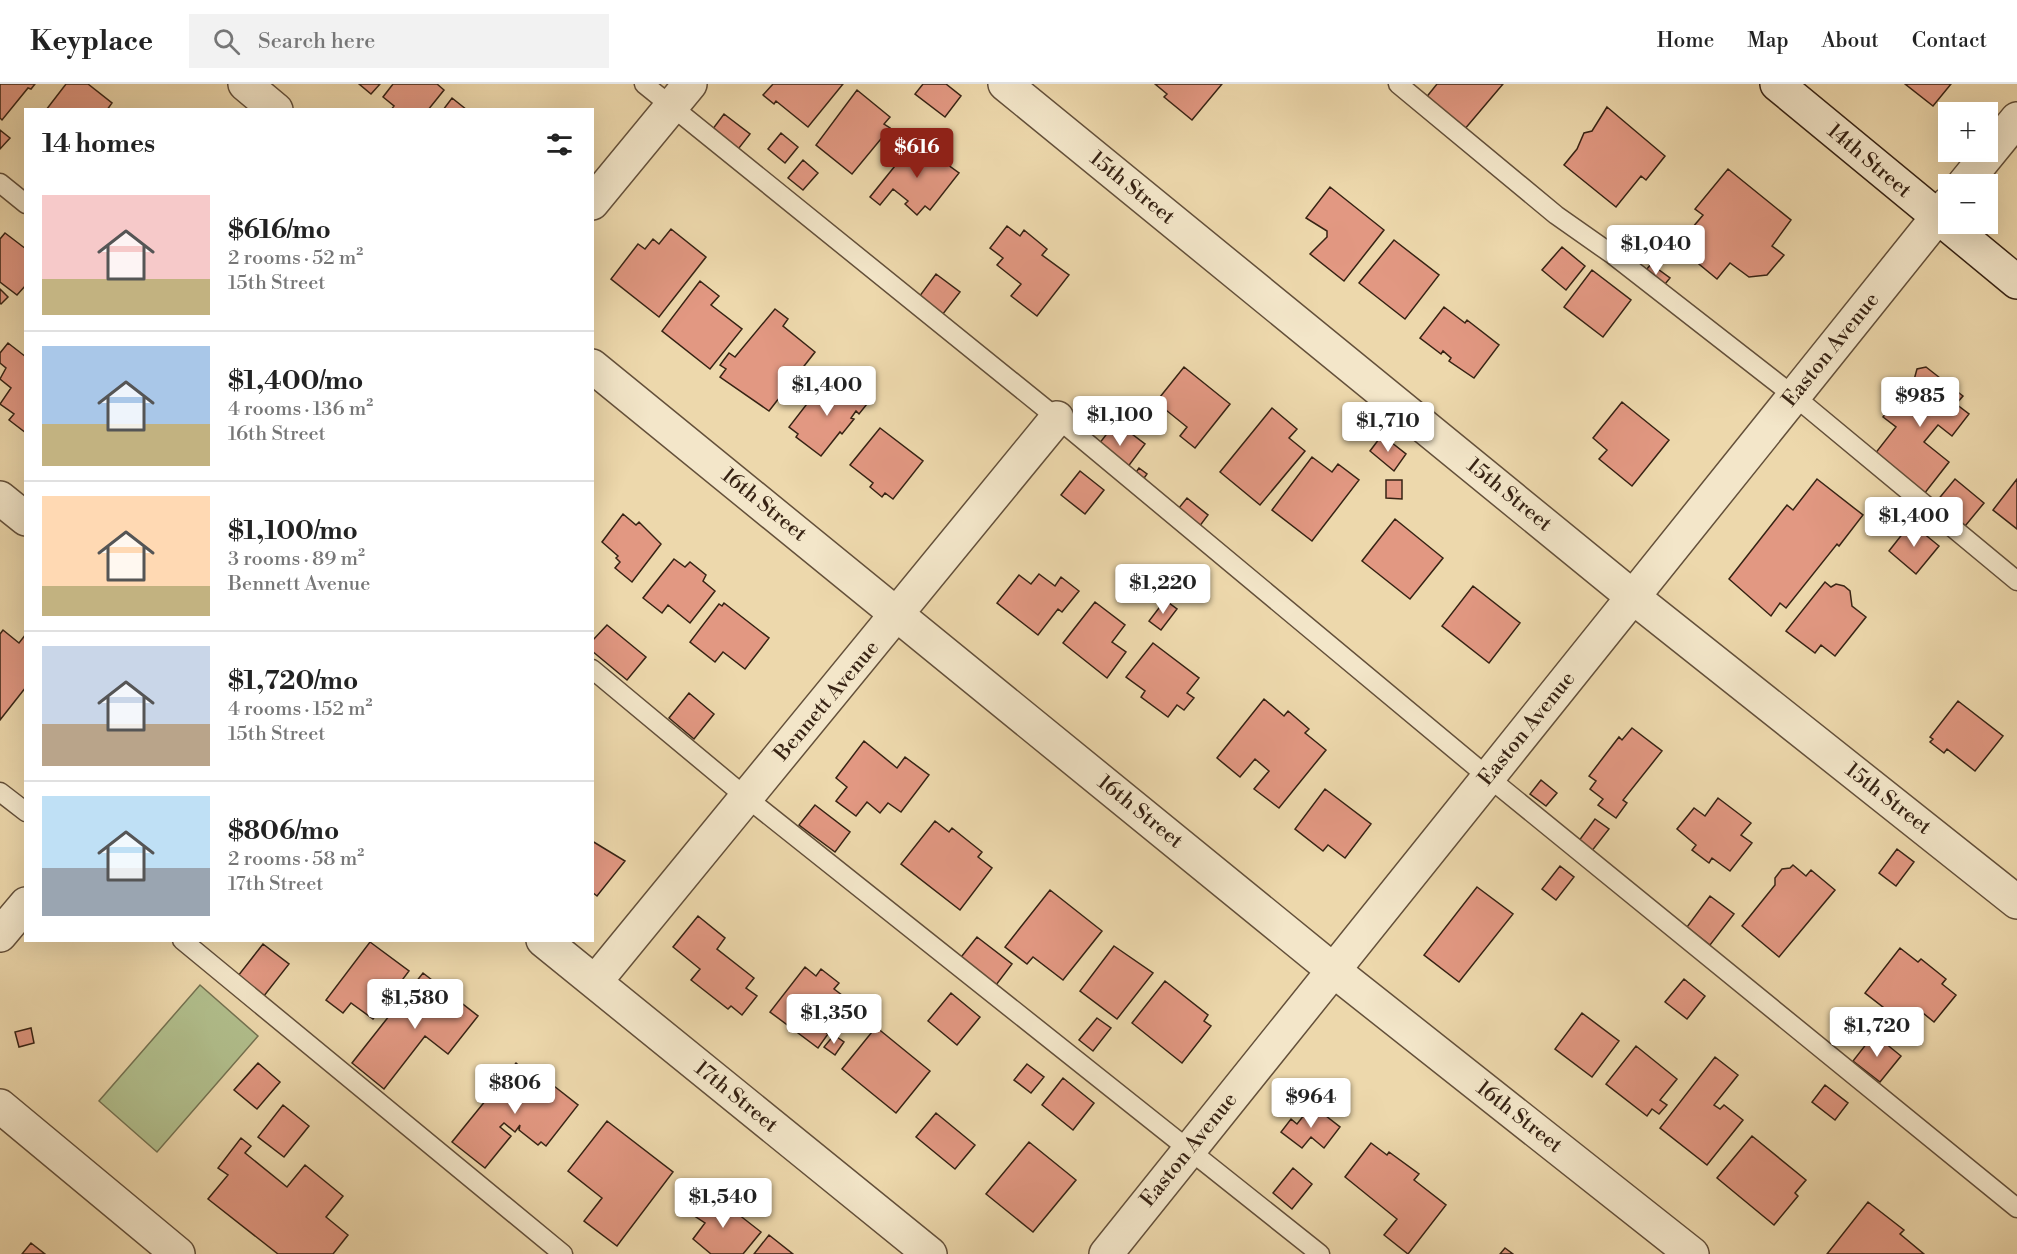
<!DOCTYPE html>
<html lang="en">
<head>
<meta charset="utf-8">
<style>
  :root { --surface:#fff; --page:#f2f2f2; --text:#222; --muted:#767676; --line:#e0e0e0; --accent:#8f2418 }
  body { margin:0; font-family:"Libre Bodoni",serif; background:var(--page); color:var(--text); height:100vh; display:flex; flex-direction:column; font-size:22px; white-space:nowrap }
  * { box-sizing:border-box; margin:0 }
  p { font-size:20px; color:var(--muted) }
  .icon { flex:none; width:33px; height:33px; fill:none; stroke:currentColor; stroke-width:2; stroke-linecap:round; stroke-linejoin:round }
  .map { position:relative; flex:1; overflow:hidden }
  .side { position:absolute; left:24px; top:24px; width:570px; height:834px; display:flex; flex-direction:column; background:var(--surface); border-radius:0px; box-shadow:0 6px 24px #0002 }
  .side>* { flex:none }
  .fabs { position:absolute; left:1938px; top:18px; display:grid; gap:12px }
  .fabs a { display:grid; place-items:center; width:60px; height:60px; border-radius:0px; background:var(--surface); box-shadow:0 6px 24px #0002; font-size:30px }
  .price { position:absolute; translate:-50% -51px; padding:0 14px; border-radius:6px; background:#fff; color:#222; font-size:20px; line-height:39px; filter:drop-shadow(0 2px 3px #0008) }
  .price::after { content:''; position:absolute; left:50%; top:36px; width:18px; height:14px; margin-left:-9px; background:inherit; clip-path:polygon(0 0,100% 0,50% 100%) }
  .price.active { background:var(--accent); color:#fff }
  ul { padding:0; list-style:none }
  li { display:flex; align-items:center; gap:18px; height:150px; padding:0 18px }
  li+li { border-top:2px solid var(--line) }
  li span { display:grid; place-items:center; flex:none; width:168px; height:120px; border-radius:0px; color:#555 }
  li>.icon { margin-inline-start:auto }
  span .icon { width:72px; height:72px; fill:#fffc; stroke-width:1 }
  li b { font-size:26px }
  h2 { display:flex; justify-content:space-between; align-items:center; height:72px; padding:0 18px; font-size:26px }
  header { display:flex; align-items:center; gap:36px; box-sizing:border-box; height:84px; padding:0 30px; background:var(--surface); border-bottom:2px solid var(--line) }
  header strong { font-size:28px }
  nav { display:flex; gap:33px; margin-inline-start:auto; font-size:21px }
  .search { width:420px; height:54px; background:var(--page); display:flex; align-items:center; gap:15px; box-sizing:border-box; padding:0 21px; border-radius:0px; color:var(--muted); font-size:22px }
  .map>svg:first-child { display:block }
  .green { fill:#b2c08e; stroke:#747251; stroke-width:1.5 }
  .building { fill:#e29882; stroke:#372314; stroke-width:1.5 }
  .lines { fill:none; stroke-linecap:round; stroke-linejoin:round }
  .lane-casing { stroke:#64503a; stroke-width:21 }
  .street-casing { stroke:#64503a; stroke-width:36 }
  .secondary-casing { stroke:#372314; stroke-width:36 }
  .lane { stroke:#f3e6c9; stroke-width:18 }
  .street { stroke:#f3e6c9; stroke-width:33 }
  .secondary { stroke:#f3e6c9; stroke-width:33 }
  .labels { text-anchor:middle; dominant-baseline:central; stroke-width:6; stroke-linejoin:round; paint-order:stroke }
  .street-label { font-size:21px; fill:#372314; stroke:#f3e6c9 }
</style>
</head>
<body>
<header>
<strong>Keyplace</strong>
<div class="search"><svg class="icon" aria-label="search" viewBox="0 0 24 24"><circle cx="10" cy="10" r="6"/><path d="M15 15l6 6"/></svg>Search here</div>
<nav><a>Home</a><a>Map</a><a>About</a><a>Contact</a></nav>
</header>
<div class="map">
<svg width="2017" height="1170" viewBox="0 0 2017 1170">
  <rect width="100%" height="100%" fill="#edd8ac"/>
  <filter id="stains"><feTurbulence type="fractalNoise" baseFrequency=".00333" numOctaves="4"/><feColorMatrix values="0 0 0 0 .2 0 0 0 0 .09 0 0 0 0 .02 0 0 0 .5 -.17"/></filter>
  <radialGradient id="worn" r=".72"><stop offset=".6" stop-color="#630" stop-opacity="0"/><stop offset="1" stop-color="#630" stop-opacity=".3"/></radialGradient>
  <path class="green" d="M200 901 258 952 157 1068 99 1017Z"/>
  <path class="building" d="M0 0H35L31 5 28 4 2 36 0 34Z
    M66 0H88L112 19 107 26H46Z
    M359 0H380L371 10Z
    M393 0H437L444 6 428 26H391L394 22 383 13Z
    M773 0H843L808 43 776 17 774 20 763 11Z
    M923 0H946L961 12 945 33 915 10Z
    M1155 0H1222L1192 36 1164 13 1167 10Z
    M1437 0H1503L1464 46 1425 15Z
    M1905 0H1951L1933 22Z
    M857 6 890 33 884 40 890 44 852 90 816 61Z
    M452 14 467 26H443Z
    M1607 23 1665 72 1646 96 1641 92 1616 123 1564 81 1577 65 1584 49 1592 47Z
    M724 30 750 50 735 69 709 50Z
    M0 46 10 54 0 65Z
    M781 49 798 63 785 79 768 65Z
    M915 57 959 89 930 126 925 122 917 131 905 120 908 117 893 105 880 121 870 113Z
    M803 76 818 89 803 106 788 94Z
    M1728 85 1791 136 1772 162 1784 171 1767 191 1749 193 1730 179 1717 195 1677 162 1703 131 1695 125Z
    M1330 103 1384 146 1344 197 1310 170 1327 153V147L1306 134Z
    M1007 142 1020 152 1024 146 1047 165 1042 171 1069 191 1037 232 1011 212 1021 200 997 181 1003 174 990 164Z
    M671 145 706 173 659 233 611 195 638 160 645 165 653 155 659 160Z
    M5 149 26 165V201L17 211 0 198V155Z
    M1394 156 1439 191 1405 235 1359 199Z
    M1562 163 1585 182 1566 206 1542 186Z
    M1651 180 1670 194 1661 205 1642 191Z
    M1592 186 1631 216 1603 253 1564 223Z
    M936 190 960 208 939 235 916 217Z
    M700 197 719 212 711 221 742 245 710 285 662 247Z
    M0 205 8 213 1 220 0 219Z
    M1444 223 1465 239 1467 236 1499 261 1474 294 1449 277 1451 274 1443 267 1441 270 1420 254Z
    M775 225 788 235 783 242 815 268 769 327 720 293 726 285 720 281 729 269 735 273Z
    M8 259 26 273V349L9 336 14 330 0 320 11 304 0 295 6 284 0 279V269Z
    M1184 283 1230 320 1195 364 1180 352 1187 343 1156 318Z
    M1926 283 1963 312 1956 320 1969 330 1952 352 1938 341 1924 358 1949 378 1924 410 1874 371 1896 343 1883 333 1888 327V320L1894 313 1901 311 1914 296 1917 285Z
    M849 299 868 314 865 319 867 320 859 330 856 327 851 334 854 335 842 350 840 348 821 372 796 353 798 350 789 343 820 303 836 316Z
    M1622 318 1669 356 1632 402 1599 375 1607 366 1593 354Z
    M1272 324 1297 345 1289 354 1305 367 1260 421 1220 388Z
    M1116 338 1145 360 1124 388 1095 365Z
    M880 344 923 377 893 415 885 409 882 413 870 403 873 399 850 381Z
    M1382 351 1406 370 1394 387 1370 367Z
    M1312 373 1332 388 1338 380 1359 396 1312 457 1272 426Z
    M1139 384 1147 390 1140 400 1132 394Z
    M1080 387 1104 406 1085 430 1061 411Z
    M1817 395 1863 431 1839 462 1837 460 1786 524 1780 519 1771 532 1729 495 1787 421 1793 426Z
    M1955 395 1984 419 1961 447 1932 423Z
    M2017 395V445L1993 426Z
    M1386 396H1402V415L1386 414Z
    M1187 414 1208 431 1196 447 1174 430Z
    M623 430 636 441 639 438 661 460 632 498 615 484 620 478 616 474 618 472 602 458Z
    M1395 435 1443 474 1410 515 1362 477Z
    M1911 439 1939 462 1916 490 1889 467Z
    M674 475 685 483 690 478 706 491 703 497 715 507 690 539 668 521 662 529 643 514Z
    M1039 490 1055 502 1061 493 1079 507 1062 528 1058 525 1038 551 997 519 1019 491 1031 500Z
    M1825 498 1831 503 1836 500 1844 502 1850 507 1852 522 1866 533 1835 572 1821 561 1815 569 1786 547Z
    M1473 502 1520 539 1489 579 1442 542Z
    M1165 516 1177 525 1161 546 1149 537Z
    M1095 518 1125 541 1112 558 1126 568 1107 594 1063 559Z
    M724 519 769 554 745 585 723 568 715 578 690 558 719 520 722 522Z
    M607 541 646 573 627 596 592 567V557Z
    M3 546 19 559 26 550V603L0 636V550Z
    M1153 559 1199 594 1187 609 1194 614 1184 626 1177 621 1168 633 1141 613 1145 607 1126 593Z
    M689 609 714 630 694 655 669 634Z
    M1264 615 1284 632 1288 627 1309 645 1305 649 1326 666 1279 724 1254 705 1269 687 1255 675 1240 693 1217 674Z
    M1958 617 2003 652 1975 687 1947 665 1944 669 1930 658 1933 655 1930 653Z
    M1632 644 1662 667 1623 716 1627 719 1616 734 1598 721 1603 715 1590 705 1596 697 1589 692 1619 653 1622 656Z
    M864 657 897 684 905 673 929 691 901 728 888 719 880 729 867 718 856 732 836 717 847 703 836 694Z
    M1541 696 1557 709 1546 722 1530 710Z
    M1325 705 1371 740 1345 774 1328 761 1323 767 1295 745Z
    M1718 714 1751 739 1741 751 1752 759 1730 787 1712 774 1709 779 1692 766 1696 761 1677 745 1694 724 1705 732Z
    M815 721 850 748 835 768 799 741Z
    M1595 735 1609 745 1591 768 1578 758Z
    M935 737 949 748 952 744 982 768 978 773 992 784 960 826 901 780Z
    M592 757 625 777 597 812 592 808Z
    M1897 765 1914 778 1896 802 1879 789Z
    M1793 781 1806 792 1811 786 1835 806 1779 873 1742 842 1775 801V794L1782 785 1790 784Z
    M1560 782 1574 793 1556 816 1542 805Z
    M1477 803 1513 830 1459 898 1424 871Z
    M1050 806 1102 847 1063 896 1033 873 1027 880 1005 863Z
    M1710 812 1734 830 1710 861 1687 843Z
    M698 832 725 854 717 865 754 894 746 904 757 912 742 931 731 922 728 925 691 896 700 885 673 863Z
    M977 853 1012 880 993 905 958 877Z
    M370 858 409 887 373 935 351 919 343 929 326 916Z
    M263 860 289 880 260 917 234 897Z
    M1114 862 1153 889 1117 935 1080 907Z
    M1900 864 1918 878 1921 875 1946 895 1942 900 1956 911 1934 938 1918 925 1906 941 1865 909Z
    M805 883 816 892 821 885 839 899 834 905 847 915 824 947 828 950 818 964 770 928Z
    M423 889 478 932 448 970 425 952 384 1005 352 979Z
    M1684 895 1705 912 1687 935 1665 918Z
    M1165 897 1208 931 1204 937 1211 942 1182 979 1132 939Z
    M951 909 980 933 957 961 928 937Z
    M1582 929 1619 957 1592 993 1555 965Z
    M1097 934 1111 944 1093 967 1079 956Z
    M876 943 930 987 896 1029 842 985Z
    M31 944 34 959 19 963 15 948Z
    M1874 950 1901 972 1880 998 1853 977Z
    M834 951 844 958 835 971 824 963Z
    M1636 962 1677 995 1660 1016 1667 1021 1659 1030 1652 1025 1647 1032 1606 1000Z
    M1715 973 1738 991 1714 1021 1720 1025 1724 1021 1743 1036 1707 1081 1660 1044Z
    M258 979 280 998 257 1025 234 1006Z
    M516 979 525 987 528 982 543 994 540 998 551 1007 554 1002 578 1021 546 1062 541 1058 538 1061 519 1046 520 1041 515 1048 504 1039 500 1043 511 1052 485 1084 452 1058Z
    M1027 980 1044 993 1031 1009 1014 996Z
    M1063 994 1094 1019 1073 1046 1042 1021Z
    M1825 1001 1848 1019 1835 1036 1812 1018Z
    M283 1021 309 1042 284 1073 258 1053Z
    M1312 1021 1340 1043 1324 1064 1311 1053 1302 1064 1281 1048 1291 1035 1297 1040Z
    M936 1029 975 1061 955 1085 916 1053Z
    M607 1037 673 1088 617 1162 584 1137 602 1114 568 1087Z
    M1752 1052 1806 1096 1795 1109 1798 1112 1774 1141 1717 1094Z
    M241 1054 251 1062 245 1069 287 1103 305 1081 343 1112 326 1133 348 1151 333 1170H278L208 1115 228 1091 218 1084Z
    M1029 1058 1076 1096 1033 1148 986 1110Z
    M1371 1059 1387 1071 1389 1068 1419 1090 1414 1096 1446 1121 1408 1170 1384 1151 1397 1135 1345 1093Z
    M1293 1084 1312 1100 1292 1125 1273 1109Z
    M711 1109 761 1148 743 1170H711L693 1155 705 1139 693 1131Z
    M1868 1118 1904 1146 1900 1150 1924 1170H1827Z
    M769 1151 793 1170H754Z
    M31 1159 45 1170H22Z
    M1505 1164 1513 1170H1500Z"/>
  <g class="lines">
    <g class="lane-casing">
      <path id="lane" d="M644 0 1057 334 1488 693 2017 1124
        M1398 0 1556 131 1613 171 1794 312 2017 497
        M0 99 26 120
        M592 585 747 714 1320 1170
        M0 708 26 728
        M182 856 563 1170"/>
    </g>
    <g class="street-casing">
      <path id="street" d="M245 0 276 26
        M1005 0 1633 513 2017 818
        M1964 100 2017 35
        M592 119 690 0
        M592 282 1333 886 1692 1170
        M0 414 26 435
        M0 851 26 820
        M543 856 930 1170
        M595 898 1057 334
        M0 1022 178 1170
        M1106 1170 1948 120"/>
    </g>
    <g class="secondary-casing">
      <path id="secondary" d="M1777 0 2017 198"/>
    </g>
    <use href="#lane" class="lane"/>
    <use href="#street" class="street"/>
    <use href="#secondary" class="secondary"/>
  </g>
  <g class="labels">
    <g class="street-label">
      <text transform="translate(1869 77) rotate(40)">14th Street</text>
      <text transform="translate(1132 104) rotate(39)">15th Street</text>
      <text transform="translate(1831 266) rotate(-51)">Easton Avenue</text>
      <text transform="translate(1509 411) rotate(39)">15th Street</text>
      <text transform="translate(764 421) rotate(39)">16th Street</text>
      <text transform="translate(827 617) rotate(-50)">Bennett Avenue</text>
      <text transform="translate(1527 645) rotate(-51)">Easton Avenue</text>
      <text transform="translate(1888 715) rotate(38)">15th Street</text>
      <text transform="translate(1140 728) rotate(39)">16th Street</text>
      <text transform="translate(736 1013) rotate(39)">17th Street</text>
      <text transform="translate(1519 1033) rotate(38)">16th Street</text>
      <text transform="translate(1189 1066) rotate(-51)">Easton Avenue</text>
    </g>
  </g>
  <rect width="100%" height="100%" filter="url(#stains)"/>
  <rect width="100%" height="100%" fill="url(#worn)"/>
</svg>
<div class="fabs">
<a>+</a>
<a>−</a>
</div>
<b class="price active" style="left:917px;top:95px">$616</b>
<b class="price" style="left:1656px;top:192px">$1,040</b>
<b class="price" style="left:827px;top:333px">$1,400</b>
<b class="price" style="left:1920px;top:344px">$985</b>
<b class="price" style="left:1120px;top:363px">$1,100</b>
<b class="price" style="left:1388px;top:369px">$1,710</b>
<b class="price" style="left:1914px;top:464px">$1,400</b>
<b class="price" style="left:1163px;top:531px">$1,220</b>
<b class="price" style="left:415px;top:946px">$1,580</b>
<b class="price" style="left:834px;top:961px">$1,350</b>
<b class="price" style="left:1877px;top:974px">$1,720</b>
<b class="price" style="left:515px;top:1031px">$806</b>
<b class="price" style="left:1311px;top:1045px">$964</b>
<b class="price" style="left:723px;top:1145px">$1,540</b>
<section class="side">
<h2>14 homes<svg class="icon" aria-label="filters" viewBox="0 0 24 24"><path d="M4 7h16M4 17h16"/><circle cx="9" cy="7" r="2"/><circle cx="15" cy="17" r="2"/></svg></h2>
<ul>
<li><span style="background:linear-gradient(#f6c9c9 70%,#c2b280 0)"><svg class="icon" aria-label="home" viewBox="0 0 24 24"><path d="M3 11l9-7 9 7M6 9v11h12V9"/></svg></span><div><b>$616/mo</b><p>2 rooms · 52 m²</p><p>15th Street</p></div></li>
<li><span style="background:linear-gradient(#a9c7e8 65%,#c2b280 0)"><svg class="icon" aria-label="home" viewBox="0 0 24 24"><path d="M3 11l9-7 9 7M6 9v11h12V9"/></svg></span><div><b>$1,400/mo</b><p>4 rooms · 136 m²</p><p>16th Street</p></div></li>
<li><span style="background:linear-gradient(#ffd9b3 75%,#c2b280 0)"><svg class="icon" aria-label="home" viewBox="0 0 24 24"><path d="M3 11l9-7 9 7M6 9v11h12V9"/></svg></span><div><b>$1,100/mo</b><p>3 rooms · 89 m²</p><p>Bennett Avenue</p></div></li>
<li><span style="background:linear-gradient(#c9d6e8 65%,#b9a48a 0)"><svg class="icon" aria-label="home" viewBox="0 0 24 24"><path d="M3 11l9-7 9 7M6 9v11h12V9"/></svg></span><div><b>$1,720/mo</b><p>4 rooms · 152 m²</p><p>15th Street</p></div></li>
<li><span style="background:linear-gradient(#bfe0f5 60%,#9aa5b1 0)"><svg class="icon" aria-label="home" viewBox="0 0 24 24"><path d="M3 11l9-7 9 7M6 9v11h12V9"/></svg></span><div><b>$806/mo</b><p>2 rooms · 58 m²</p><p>17th Street</p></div></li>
</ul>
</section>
</div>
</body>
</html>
